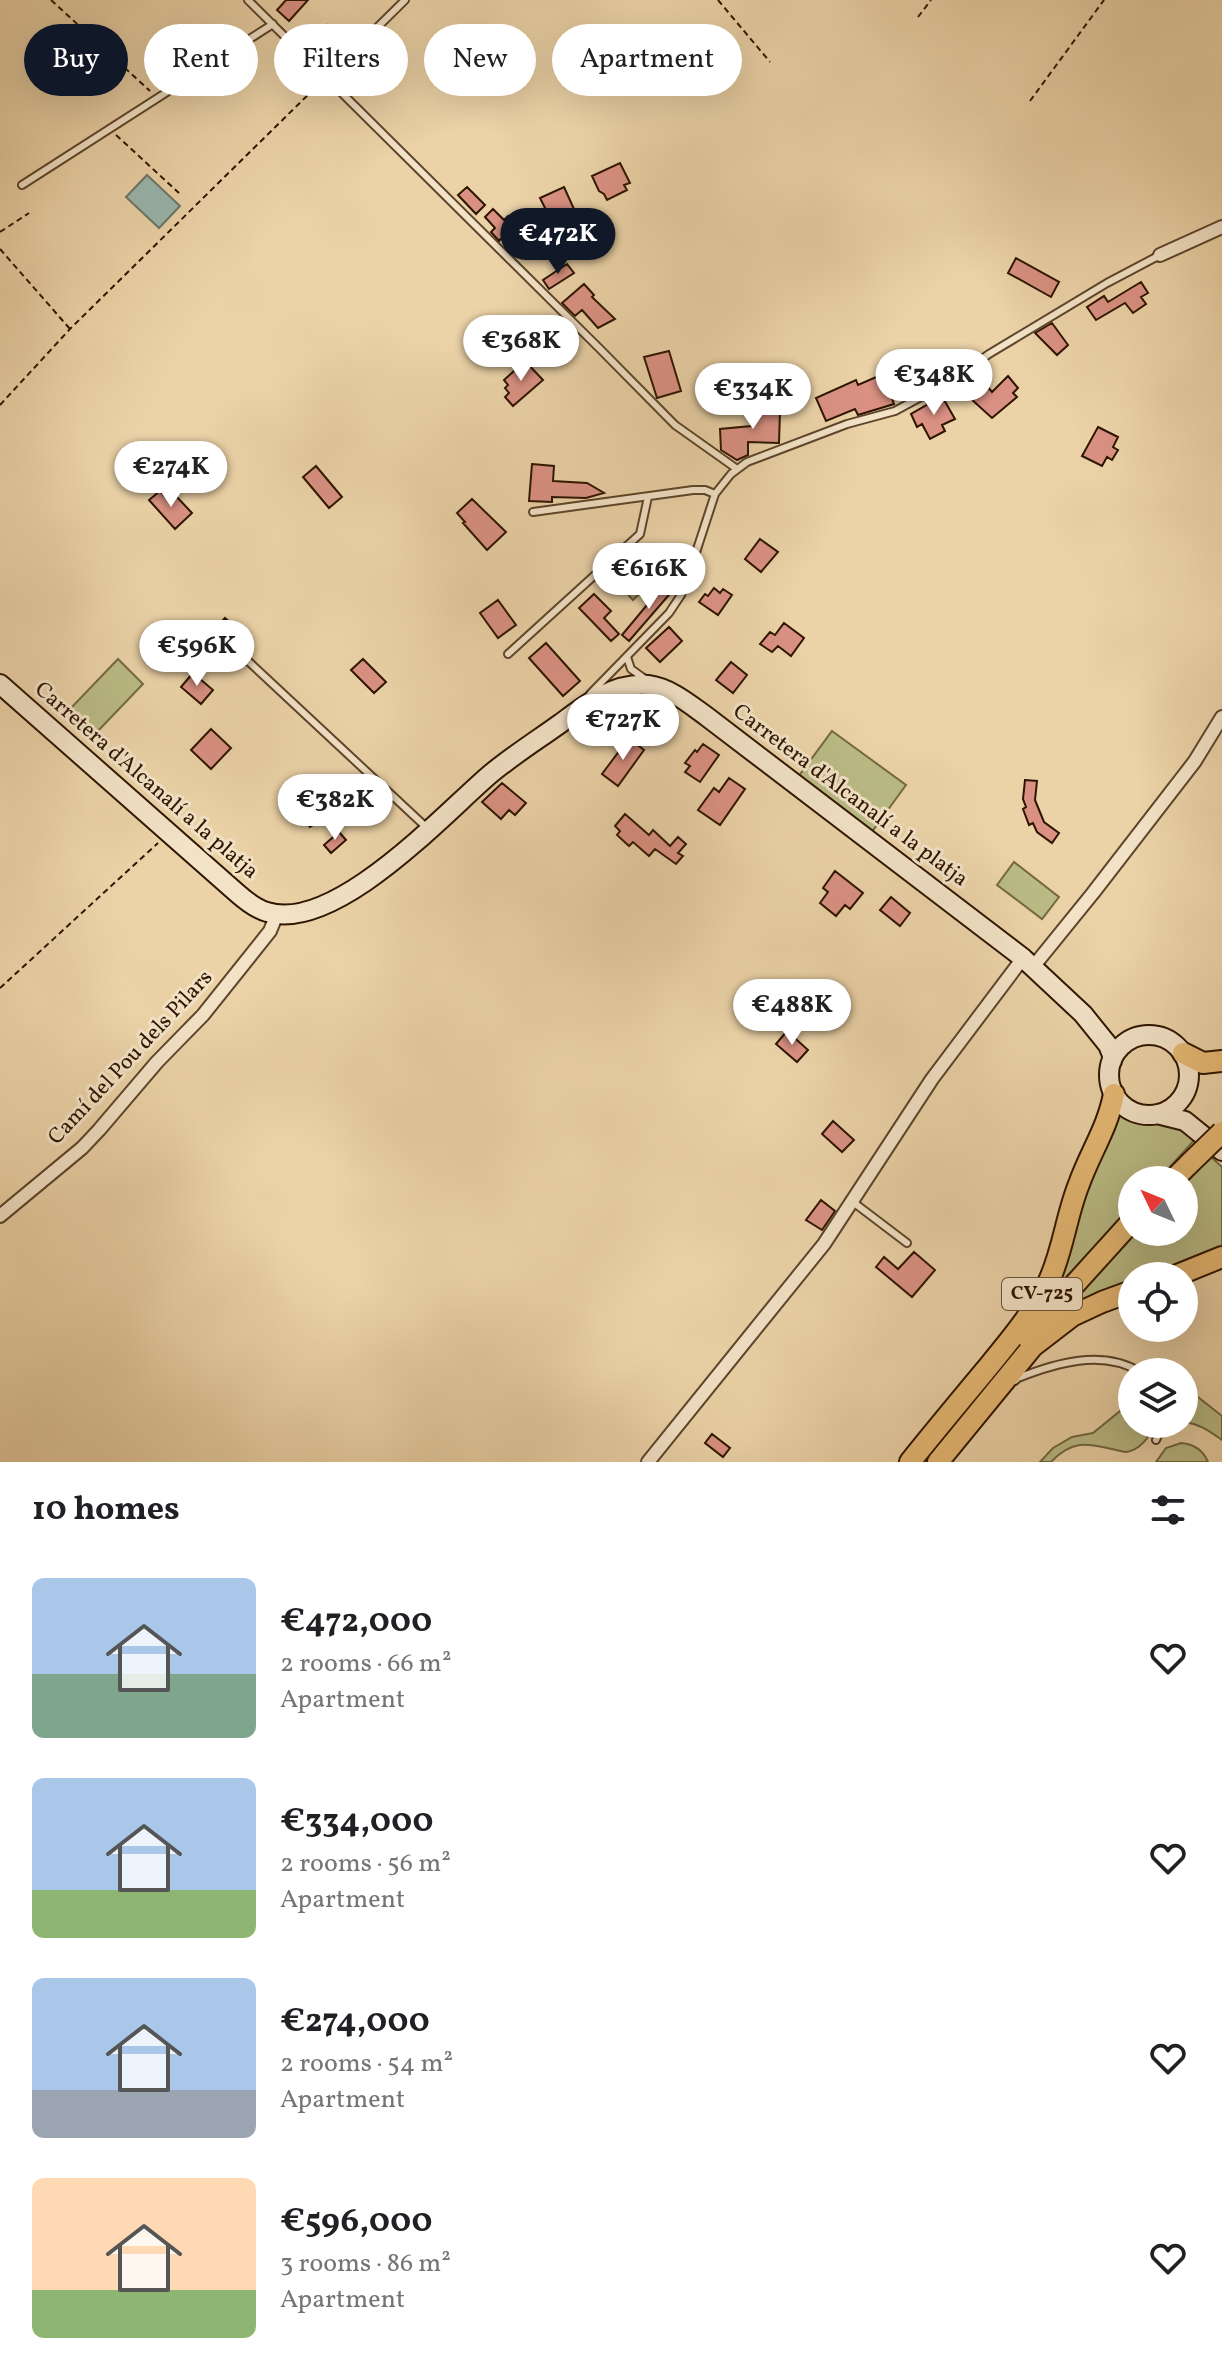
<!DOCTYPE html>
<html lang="en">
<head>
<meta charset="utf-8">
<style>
  :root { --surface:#fff; --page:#f2f2f2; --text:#202124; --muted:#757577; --accent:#111827 }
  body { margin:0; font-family:Vollkorn,serif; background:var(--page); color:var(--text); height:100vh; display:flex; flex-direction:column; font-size:30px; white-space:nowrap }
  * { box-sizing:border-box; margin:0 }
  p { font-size:26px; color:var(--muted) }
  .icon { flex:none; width:44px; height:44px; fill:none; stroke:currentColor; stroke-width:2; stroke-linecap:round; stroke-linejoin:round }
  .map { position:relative; height:1462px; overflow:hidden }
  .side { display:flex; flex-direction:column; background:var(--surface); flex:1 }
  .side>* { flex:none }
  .hud { position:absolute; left:24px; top:24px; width:800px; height:72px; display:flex; gap:16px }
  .needle { width:52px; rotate:313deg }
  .fabs { position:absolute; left:1118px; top:1166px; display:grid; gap:16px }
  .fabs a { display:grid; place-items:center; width:80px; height:80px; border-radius:50%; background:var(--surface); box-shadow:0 8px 32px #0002; font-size:40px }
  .price { position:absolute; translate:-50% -68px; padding:0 18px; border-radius:28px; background:#fff; color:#222; font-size:26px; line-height:52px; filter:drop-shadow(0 2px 4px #0008) }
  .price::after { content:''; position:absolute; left:50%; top:48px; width:24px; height:18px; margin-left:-12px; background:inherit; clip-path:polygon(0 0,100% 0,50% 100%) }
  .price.on { background:var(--accent); color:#fff }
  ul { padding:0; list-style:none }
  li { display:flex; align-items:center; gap:24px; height:200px; padding:0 32px }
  li span { display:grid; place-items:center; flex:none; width:224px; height:160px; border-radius:12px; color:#555 }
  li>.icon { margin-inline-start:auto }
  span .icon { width:96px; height:96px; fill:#fffc; stroke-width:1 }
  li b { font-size:34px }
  h2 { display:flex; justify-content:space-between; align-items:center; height:96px; padding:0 32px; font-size:34px }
  .chip { padding:0 28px; border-radius:36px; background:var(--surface); box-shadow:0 8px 32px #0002; font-size:28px; line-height:72px }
  .chip.on { background:var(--accent); color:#fff }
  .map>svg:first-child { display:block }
  .green { fill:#babb85; stroke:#746842; stroke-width:2 }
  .water { fill:#99b6ae; stroke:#6e7668; stroke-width:2 }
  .building { fill:#da9183; stroke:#2e1500; stroke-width:2 }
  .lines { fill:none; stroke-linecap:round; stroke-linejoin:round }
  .service-casing { stroke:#5d442a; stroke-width:10 }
  .minor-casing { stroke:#5d442a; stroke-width:16 }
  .secondary-casing { stroke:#2e1500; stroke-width:22 }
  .primary-casing { stroke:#2e1500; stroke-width:24 }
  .path { stroke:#2e1500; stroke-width:2; stroke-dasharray:6 4; stroke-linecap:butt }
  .service { stroke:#f2e2c6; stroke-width:6 }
  .minor { stroke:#f2e2c6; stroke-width:12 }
  .secondary { stroke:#f2e2c6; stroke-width:18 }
  .primary { stroke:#e6b974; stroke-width:20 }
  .primary-bridge-casing { stroke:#2e1500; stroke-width:24; stroke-linecap:butt }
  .primary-bridge { stroke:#e6b974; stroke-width:20 }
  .labels { text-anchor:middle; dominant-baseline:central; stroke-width:6; stroke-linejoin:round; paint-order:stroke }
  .shield { fill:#f2e2c6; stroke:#69523b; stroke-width:2 }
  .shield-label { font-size:20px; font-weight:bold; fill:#2e1500 }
  .street-label { font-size:22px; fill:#2e1500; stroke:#f2e2c6 }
</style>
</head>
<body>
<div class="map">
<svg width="1222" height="1462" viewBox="0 0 1222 1462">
  <rect width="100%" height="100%" fill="#ebd2a7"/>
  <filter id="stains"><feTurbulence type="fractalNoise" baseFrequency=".0025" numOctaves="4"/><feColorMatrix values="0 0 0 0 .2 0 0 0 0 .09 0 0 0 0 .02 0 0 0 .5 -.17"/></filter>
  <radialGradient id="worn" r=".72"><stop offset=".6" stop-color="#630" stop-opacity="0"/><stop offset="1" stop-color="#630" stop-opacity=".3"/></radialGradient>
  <path class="green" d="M621 557 647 586 633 600 606 571Z
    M118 659 143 684 95 734 70 709Z
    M832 731 906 785 871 833 798 777Z
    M1014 862 1059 897 1042 919 997 885Z
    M1118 1114 1143 1123 1166 1122 1198 1136 1158 1180H1132V1208L1053 1291 1074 1215Z
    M1210 1156 1222 1167V1248L1154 1276H1132V1283L1063 1312 1135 1232H1184V1181Z
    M1184 1386 1222 1416V1440C1209 1431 1200 1424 1184 1422Z
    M1132 1405V1424H1154C1150 1437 1140 1450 1126 1452 1094 1446 1076 1435 1051 1462H1040L1053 1448 1072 1437 1093 1433 1125 1407Z
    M1181 1443C1194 1444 1203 1450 1208 1462H1156L1166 1448Z"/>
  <path class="water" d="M147 175 180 206 159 228 126 197Z"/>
  <path class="building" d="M286 0H308L289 21 277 10Z
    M327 25 348 46 335 60 313 38Z
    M620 163 630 183 624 185 627 190 607 200 604 194 599 191 592 176Z
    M467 187 485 205 476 214 458 195Z
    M564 187 574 209 551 220 540 198Z
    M493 209 504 220 508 216 516 223 499 241 491 232 495 228 485 217Z
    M1016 258 1059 282 1051 297 1008 273Z
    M567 264 574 273 549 289 543 280Z
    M1141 282 1148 293 1141 297 1146 304 1133 313 1125 303 1096 320 1087 307 1104 296 1108 302Z
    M584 284 594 295 592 297 615 319 598 328 582 310 575 316 562 303Z
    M1052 323 1068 345 1057 355 1035 333Z
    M669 351 681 391 657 398 644 357Z
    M525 361 543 380 513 406 505 397 509 393 505 388 508 385 504 380Z
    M883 374 894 404 858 415 855 409 826 421 816 398 856 380 858 385Z
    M1008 376 1018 388 1013 393 1017 397 992 418 959 388 971 378 975 383 980 378 992 392Z
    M939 398H943L955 419 942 425 945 431 930 439 922 424 917 427 911 414Z
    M752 401 775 402V411H780L779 443 748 442V455L737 460 721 450 720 429 751 426Z
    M1098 427 1118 437 1113 447 1118 450 1112 460 1107 457 1102 466 1082 456Z
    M532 464 554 466 553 481 587 483 604 493 586 498 552 497V502L529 501Z
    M316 466 342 497 329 508 303 477Z
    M160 491 169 501 175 495 192 513 175 529 149 500Z
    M472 499 506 532 487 550 463 523 465 522 457 513Z
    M760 539 778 552 761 572 745 559Z
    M666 582 675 588 629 641 622 635Z
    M714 588 720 593 723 589 732 595 718 615 699 602 705 594 708 596Z
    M594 594 611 611 604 618 619 634 611 641 579 608Z
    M498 600 516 625 498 638 480 613Z
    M225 618 238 629 206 667 193 655 203 643 199 640 202 636 198 633 205 625 207 627 212 622 217 627Z
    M784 623 804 638 791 656 778 646 772 652 760 644 770 632 775 635Z
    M669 627 682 641 660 662 646 648Z
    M546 643 580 681 563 696 529 658Z
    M363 659 386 682 374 693 351 670Z
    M731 662 747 675 733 693 716 680Z
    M193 673 213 690 201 704 181 687Z
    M211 729 231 748 211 769 191 750Z
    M629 738 644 750 618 786 602 774Z
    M703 744 719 755 700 782 685 772 690 766 685 763 695 750 697 752Z
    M729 778 745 789 720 825 698 810 714 788 719 792Z
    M1025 780 1037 781 1035 800 1044 822 1059 833 1052 843 1037 832 1033 823 1029 825 1023 809 1026 807 1023 799Z
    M502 783 526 803 515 815 509 810 501 819 482 802Z
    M310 789 317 798 320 795 327 803 322 807 328 815 310 827 292 804Z
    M625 814 649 835 653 830 670 846 678 837 686 844 678 853 683 856 676 864 655 849 649 856 633 842 629 846 617 835 620 831 615 826Z
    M339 832 346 840 331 853 324 845Z
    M835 871 863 893 850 909 845 905 836 916 820 903 828 892 823 888Z
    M891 897 910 913 900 926 880 910Z
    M787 1031 808 1050 797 1062 776 1044Z
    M833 1121 854 1140 842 1152 822 1134Z
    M821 1200 835 1211 822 1230 806 1220Z
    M914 1252 935 1270 912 1297 876 1267 884 1257 898 1269Z
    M712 1434 730 1448 723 1457 705 1443Z"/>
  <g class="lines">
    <g class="service-casing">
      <path id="service" d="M248 0 600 349 675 425 737 469
        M327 77 405 0
        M22 185 273 24
        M533 512 693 490H705L715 494
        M508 654 640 534 648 497
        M627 657 631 669 645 679
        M248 661 426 827
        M590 694 669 613 681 595 687 580 715 494 731 474 747 462 847 424 895 411 952 380 989 354 1107 283 1160 255
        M853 1202 907 1243
        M1015 1381 1018 1378C1056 1363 1102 1349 1140 1372
        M1156 1440 1163 1424"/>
    </g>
    <g class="minor-casing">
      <path id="minor" d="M1160 255 1222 227
        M1033 967 1093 893 1195 761 1222 717
        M0 1216 82 1148 99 1130 157 1062 203 1015 270 931 277 914
        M648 1462 824 1244 932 1079 1023 958"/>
    </g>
    <g class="secondary-casing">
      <path id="secondary" d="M0 684 237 893C246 901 256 909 267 912 334 933 441 817 487 777 510 757 536 741 561 723 586 704 614 682 648 685 670 688 688 703 706 716L1023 958 1083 1014 1108 1045 1112 1055V1061
        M1109 1075a40 40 0 1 1 80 0a40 40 0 1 1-80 0Z
        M1157 1114 1185 1121 1222 1151"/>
    </g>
    <g class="primary-casing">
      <path id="primary" d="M1183 1053 1203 1063 1222 1061
        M1173 1180 1189 1164
        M1175 1276 1222 1257
        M1027 1337 1132 1221
        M910 1462C934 1432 959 1402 984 1372 1007 1344 1031 1316 1048 1283 1063 1252 1066 1216 1079 1184 1090 1153 1108 1127 1114 1094
        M938 1462 1033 1346 1072 1316 1102 1302 1132 1291"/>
    </g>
    <path class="path" d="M51 0 150 91
      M718 0 770 62
      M918 17 931 0
      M1030 101 1104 0
      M116 135 179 193
      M0 232 29 213
      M0 249 70 329
      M0 405 70 329 320 83
      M0 988 158 843"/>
    <use href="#service" class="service"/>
    <use href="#minor" class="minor"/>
    <use href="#secondary" class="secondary"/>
    <use href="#primary" class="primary"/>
    <g class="primary-bridge-casing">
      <path id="primary-bridge" d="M1189 1164 1222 1132"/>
    </g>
    <use href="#primary-bridge" class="primary-bridge"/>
  </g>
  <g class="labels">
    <rect class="shield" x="1002" y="1278" width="80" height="32" rx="6"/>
    <g class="shield-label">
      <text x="1042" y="1294">CV-725</text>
    </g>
    <g class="street-label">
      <text transform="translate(146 781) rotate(41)">Carretera d'Alcanalí a la platja</text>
      <text transform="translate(850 796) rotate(37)">Carretera d'Alcanalí a la platja</text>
      <text transform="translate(131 1058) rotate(-47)">Camí del Pou dels Pilars</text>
    </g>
  </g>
  <rect width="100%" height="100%" filter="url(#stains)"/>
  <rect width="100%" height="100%" fill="url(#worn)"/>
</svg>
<div class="fabs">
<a><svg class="needle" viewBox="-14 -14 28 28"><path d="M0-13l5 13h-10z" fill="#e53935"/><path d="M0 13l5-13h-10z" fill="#757577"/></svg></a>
<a><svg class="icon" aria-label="locate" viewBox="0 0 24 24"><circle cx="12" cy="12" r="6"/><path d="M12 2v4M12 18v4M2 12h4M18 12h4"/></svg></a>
<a><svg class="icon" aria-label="layers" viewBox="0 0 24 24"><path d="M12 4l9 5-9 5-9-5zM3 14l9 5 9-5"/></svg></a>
</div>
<b class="price on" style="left:558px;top:276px">€472K</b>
<b class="price" style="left:521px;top:383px">€368K</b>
<b class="price" style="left:934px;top:417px">€348K</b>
<b class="price" style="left:753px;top:431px">€334K</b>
<b class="price" style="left:171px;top:509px">€274K</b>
<b class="price" style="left:649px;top:611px">€616K</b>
<b class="price" style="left:197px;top:688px">€596K</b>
<b class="price" style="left:623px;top:762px">€727K</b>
<b class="price" style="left:335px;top:842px">€382K</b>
<b class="price" style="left:792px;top:1047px">€488K</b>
<div class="hud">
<a class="chip on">Buy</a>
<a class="chip">Rent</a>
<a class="chip">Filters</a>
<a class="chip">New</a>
<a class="chip">Apartment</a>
</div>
</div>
<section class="side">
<h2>10 homes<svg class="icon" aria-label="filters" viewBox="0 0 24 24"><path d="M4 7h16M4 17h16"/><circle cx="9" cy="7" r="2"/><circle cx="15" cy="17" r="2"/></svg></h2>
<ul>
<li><span style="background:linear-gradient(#a9c7e8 60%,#7fa58c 0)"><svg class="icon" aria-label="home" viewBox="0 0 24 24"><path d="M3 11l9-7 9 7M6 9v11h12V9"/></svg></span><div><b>€472,000</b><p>2 rooms · 66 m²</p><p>Apartment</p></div><svg class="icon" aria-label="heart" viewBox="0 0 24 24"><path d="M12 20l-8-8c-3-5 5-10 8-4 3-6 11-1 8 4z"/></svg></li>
<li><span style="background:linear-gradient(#a9c7e8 70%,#8fb573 0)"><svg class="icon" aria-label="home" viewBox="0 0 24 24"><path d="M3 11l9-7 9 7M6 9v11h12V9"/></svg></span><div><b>€334,000</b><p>2 rooms · 56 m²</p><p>Apartment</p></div><svg class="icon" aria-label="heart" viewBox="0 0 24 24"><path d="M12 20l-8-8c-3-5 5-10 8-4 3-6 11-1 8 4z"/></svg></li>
<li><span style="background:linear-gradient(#a9c7e8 70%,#9aa5b1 0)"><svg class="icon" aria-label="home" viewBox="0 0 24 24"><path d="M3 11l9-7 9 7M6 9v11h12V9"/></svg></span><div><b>€274,000</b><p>2 rooms · 54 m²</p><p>Apartment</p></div><svg class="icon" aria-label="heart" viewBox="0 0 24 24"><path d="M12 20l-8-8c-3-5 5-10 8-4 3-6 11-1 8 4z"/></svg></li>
<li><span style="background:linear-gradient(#ffd9b3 70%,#8fb573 0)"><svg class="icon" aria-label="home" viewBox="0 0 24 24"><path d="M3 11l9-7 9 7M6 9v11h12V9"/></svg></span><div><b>€596,000</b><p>3 rooms · 86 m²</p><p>Apartment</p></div><svg class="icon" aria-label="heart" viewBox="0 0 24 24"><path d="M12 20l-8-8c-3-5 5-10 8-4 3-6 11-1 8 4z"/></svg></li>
</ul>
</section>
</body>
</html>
